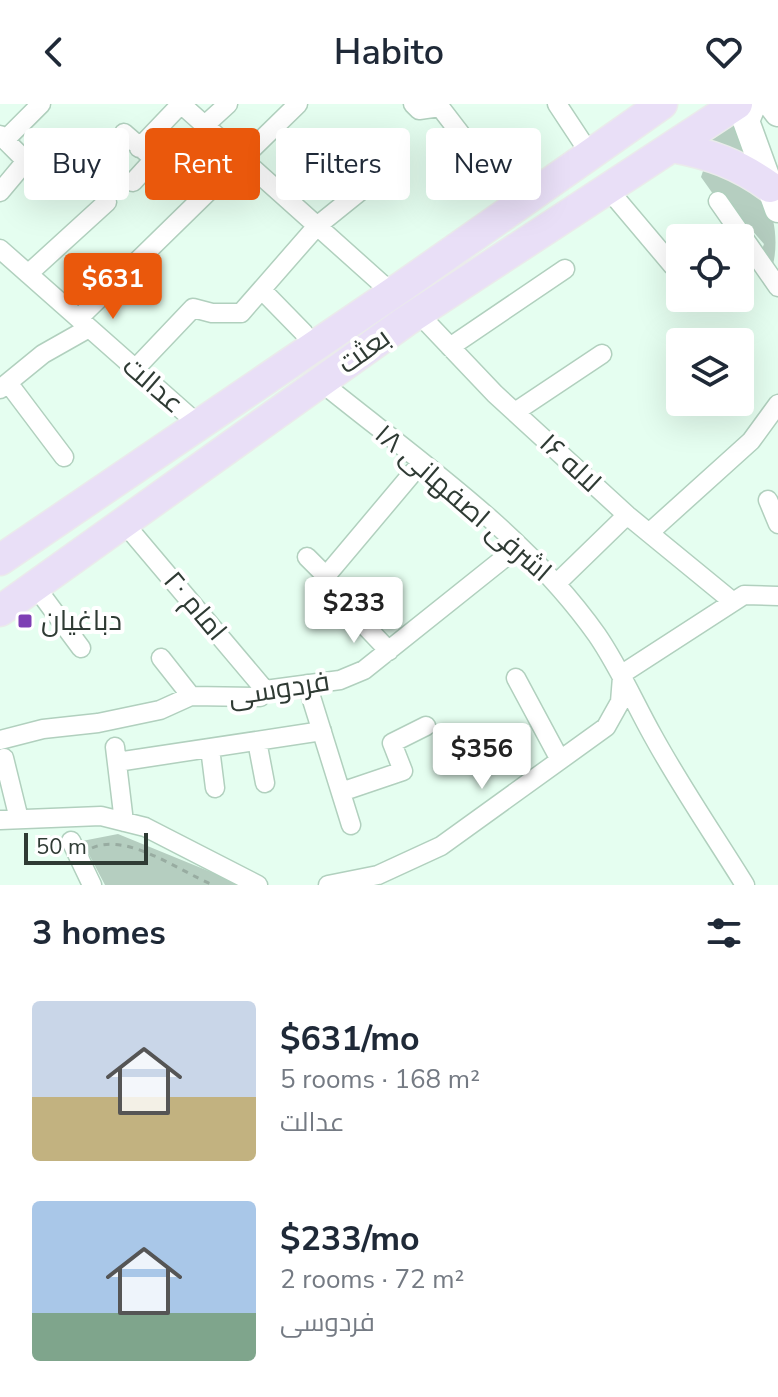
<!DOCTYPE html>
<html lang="en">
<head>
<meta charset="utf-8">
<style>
  :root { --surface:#fff; --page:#f2f2f3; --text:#1f2937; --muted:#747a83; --accent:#ea580c }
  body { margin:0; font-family:"Nunito Sans",Cairo,sans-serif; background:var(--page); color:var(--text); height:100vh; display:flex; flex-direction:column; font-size:30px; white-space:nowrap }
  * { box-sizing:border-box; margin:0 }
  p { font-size:26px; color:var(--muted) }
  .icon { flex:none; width:44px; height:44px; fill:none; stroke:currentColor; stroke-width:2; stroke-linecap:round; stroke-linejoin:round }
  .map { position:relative; height:781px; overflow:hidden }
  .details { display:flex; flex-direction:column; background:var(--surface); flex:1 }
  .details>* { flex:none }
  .hud { position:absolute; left:24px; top:24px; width:730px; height:72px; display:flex; gap:16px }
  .fabs { position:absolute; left:666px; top:120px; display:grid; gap:16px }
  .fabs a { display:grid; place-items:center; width:88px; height:88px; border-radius:8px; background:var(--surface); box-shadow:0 8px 32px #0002; font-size:40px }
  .scale { position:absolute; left:24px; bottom:20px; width:124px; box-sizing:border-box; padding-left:8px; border:4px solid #2f3b34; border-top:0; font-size:22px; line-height:28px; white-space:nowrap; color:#2f3b34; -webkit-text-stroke:6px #fff; paint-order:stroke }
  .price { position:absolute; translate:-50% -68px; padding:0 18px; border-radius:8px; background:#fff; color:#222; font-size:26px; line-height:52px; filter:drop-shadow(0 2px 4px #0008) }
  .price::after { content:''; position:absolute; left:50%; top:48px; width:24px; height:18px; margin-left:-12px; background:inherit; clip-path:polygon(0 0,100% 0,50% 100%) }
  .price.selected { background:var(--accent); color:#fff }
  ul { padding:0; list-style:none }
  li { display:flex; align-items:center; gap:24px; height:200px; padding:0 32px }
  li span { display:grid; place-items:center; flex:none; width:224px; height:160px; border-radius:8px; color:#555 }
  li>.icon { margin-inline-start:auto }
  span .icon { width:96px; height:96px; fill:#fffc; stroke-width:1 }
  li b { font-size:34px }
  h2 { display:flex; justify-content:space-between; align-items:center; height:96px; padding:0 32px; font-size:34px }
  .tag { padding:0 28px; border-radius:8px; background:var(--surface); box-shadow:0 8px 32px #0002; font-size:28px; line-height:72px }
  .tag.selected { background:var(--accent); color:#fff }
  header { display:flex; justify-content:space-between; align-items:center; height:104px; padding:0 32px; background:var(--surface); font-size:36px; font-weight:600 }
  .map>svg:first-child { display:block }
  .green { fill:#b5cec0 }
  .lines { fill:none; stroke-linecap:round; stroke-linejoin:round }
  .minor-casing { stroke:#b1d0be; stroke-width:21 }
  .secondary-casing { stroke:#b1d0be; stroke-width:29 }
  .primary-casing { stroke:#eaebeb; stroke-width:33 }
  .path { stroke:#98aca1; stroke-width:3; stroke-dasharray:6 6; stroke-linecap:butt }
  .minor { stroke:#fff; stroke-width:18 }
  .secondary { stroke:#fff; stroke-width:26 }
  .primary { stroke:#e9dff7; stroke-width:30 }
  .poi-dot { fill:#7e3fb4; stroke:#fff; stroke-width:3 }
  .labels { text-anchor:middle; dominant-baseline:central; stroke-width:8; stroke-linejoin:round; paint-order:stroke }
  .street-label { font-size:28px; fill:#2f3b34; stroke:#fff }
  .poi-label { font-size:28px; fill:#2f3b34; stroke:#fff; text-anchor:start }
</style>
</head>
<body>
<header><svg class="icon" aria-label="back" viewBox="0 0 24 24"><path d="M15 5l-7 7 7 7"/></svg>Habito<svg class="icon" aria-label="heart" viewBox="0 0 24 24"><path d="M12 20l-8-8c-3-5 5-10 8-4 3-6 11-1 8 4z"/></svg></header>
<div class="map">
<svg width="778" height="781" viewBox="0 0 778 781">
  <rect width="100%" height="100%" fill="#e5fef0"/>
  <path class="green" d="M739 18 759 66 698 40Z
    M712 60C728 71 752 83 765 97 778 116 778 151 770 170L757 159 764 140 743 116 735 121 701 73 705 61Z
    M118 730 233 777 246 781H105L82 737Z"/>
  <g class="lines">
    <g class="minor-casing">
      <path id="minor" d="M181 0 392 189
        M413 0 419 6 440 3 516 102
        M557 0 590 50
        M205 21 228 0
        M124 29 154 55 133 78
        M0 31 26 57 0 88
        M5 36 41 0
        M139 44 181 0
        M608 85 673 162
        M718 97 778 183
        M0 145 199 321
        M28 170 107 98
        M262 186 304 229
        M418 209 495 290 627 411 732 497
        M79 214 298 0
        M450 243 565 165
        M135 265 193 204 212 209H241L317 122 399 56
        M321 278C417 356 525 429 597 531 619 563 634 598 653 632 681 683 714 731 745 781
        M9 280 64 353
        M0 285 43 250 89 224
        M515 308 602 250
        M768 396 778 420
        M124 419 265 586
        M649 429 751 337 778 300
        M307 453 326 472 421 359
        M556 480 627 411
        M35 482 81 544
        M350 506 389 547
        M161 554 191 592
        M622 570 744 491 778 492
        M516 574 560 656
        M307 580 351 721
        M0 636 43 625 98 619 160 606 191 592 260 593 265 586 340 576 364 566 518 443
        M257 637 265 679
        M115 643 124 718
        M210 644 215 684
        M4 654 19 715
        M117 658 322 627
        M341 688 403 667 392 639 426 622
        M0 716 101 712 145 723 258 781
        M71 737 92 781
        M328 781 378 771 441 742 606 623 620 598 622 573"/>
    </g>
    <g class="secondary-casing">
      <path id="secondary" d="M753 0 746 17 778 105
        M771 0 778 9"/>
    </g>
    <g class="primary-casing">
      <path id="primary" d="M672 43C710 50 738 60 770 83
        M0 456 403 182 662 0
        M0 507 406 217 737 0"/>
    </g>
    <path class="path" d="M92 744C127 728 179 767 213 781"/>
    <use href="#minor" class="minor"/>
    <use href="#secondary" class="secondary"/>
    <use href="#primary" class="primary"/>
  </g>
  <rect class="poi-dot" x="17" y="509" width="16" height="16" rx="4"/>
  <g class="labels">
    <g class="street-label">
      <text transform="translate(364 247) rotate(-36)">بعثت</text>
      <text transform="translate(153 281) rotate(41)">عدالت</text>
      <text transform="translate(570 359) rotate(43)">لاله ۱۶</text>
      <text transform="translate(463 399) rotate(41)">اشرفی اصفهانی ۱۸</text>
      <text transform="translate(195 502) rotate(50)">امام ۲۰</text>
      <text transform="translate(279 585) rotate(-9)">فردوسی</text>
    </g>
    <g class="poi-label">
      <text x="41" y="517">دباغیان</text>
    </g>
  </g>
</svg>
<div class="fabs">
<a><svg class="icon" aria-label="locate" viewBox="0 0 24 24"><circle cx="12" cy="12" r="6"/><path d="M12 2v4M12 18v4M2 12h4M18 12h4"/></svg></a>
<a><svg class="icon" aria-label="layers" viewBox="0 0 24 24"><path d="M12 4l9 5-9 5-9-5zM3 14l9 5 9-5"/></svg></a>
</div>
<div class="scale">50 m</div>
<b class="price selected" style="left:113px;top:217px">$631</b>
<b class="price" style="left:354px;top:541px">$233</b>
<b class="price" style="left:482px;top:687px">$356</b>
<div class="hud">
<a class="tag">Buy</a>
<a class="tag selected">Rent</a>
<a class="tag">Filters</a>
<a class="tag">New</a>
</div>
</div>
<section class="details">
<h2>3 homes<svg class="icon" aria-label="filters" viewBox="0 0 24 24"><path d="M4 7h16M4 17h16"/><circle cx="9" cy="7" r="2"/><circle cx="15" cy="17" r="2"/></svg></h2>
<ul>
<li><span style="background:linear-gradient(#c9d6e8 60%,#c2b280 0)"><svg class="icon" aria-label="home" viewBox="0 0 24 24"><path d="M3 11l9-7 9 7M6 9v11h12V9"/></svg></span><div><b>$631/mo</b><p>5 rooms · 168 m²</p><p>عدالت</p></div></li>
<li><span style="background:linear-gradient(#a9c7e8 70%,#7fa58c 0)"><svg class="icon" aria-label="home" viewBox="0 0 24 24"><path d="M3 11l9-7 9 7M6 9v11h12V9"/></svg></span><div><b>$233/mo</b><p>2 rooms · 72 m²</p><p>فردوسی</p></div></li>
</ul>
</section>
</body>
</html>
